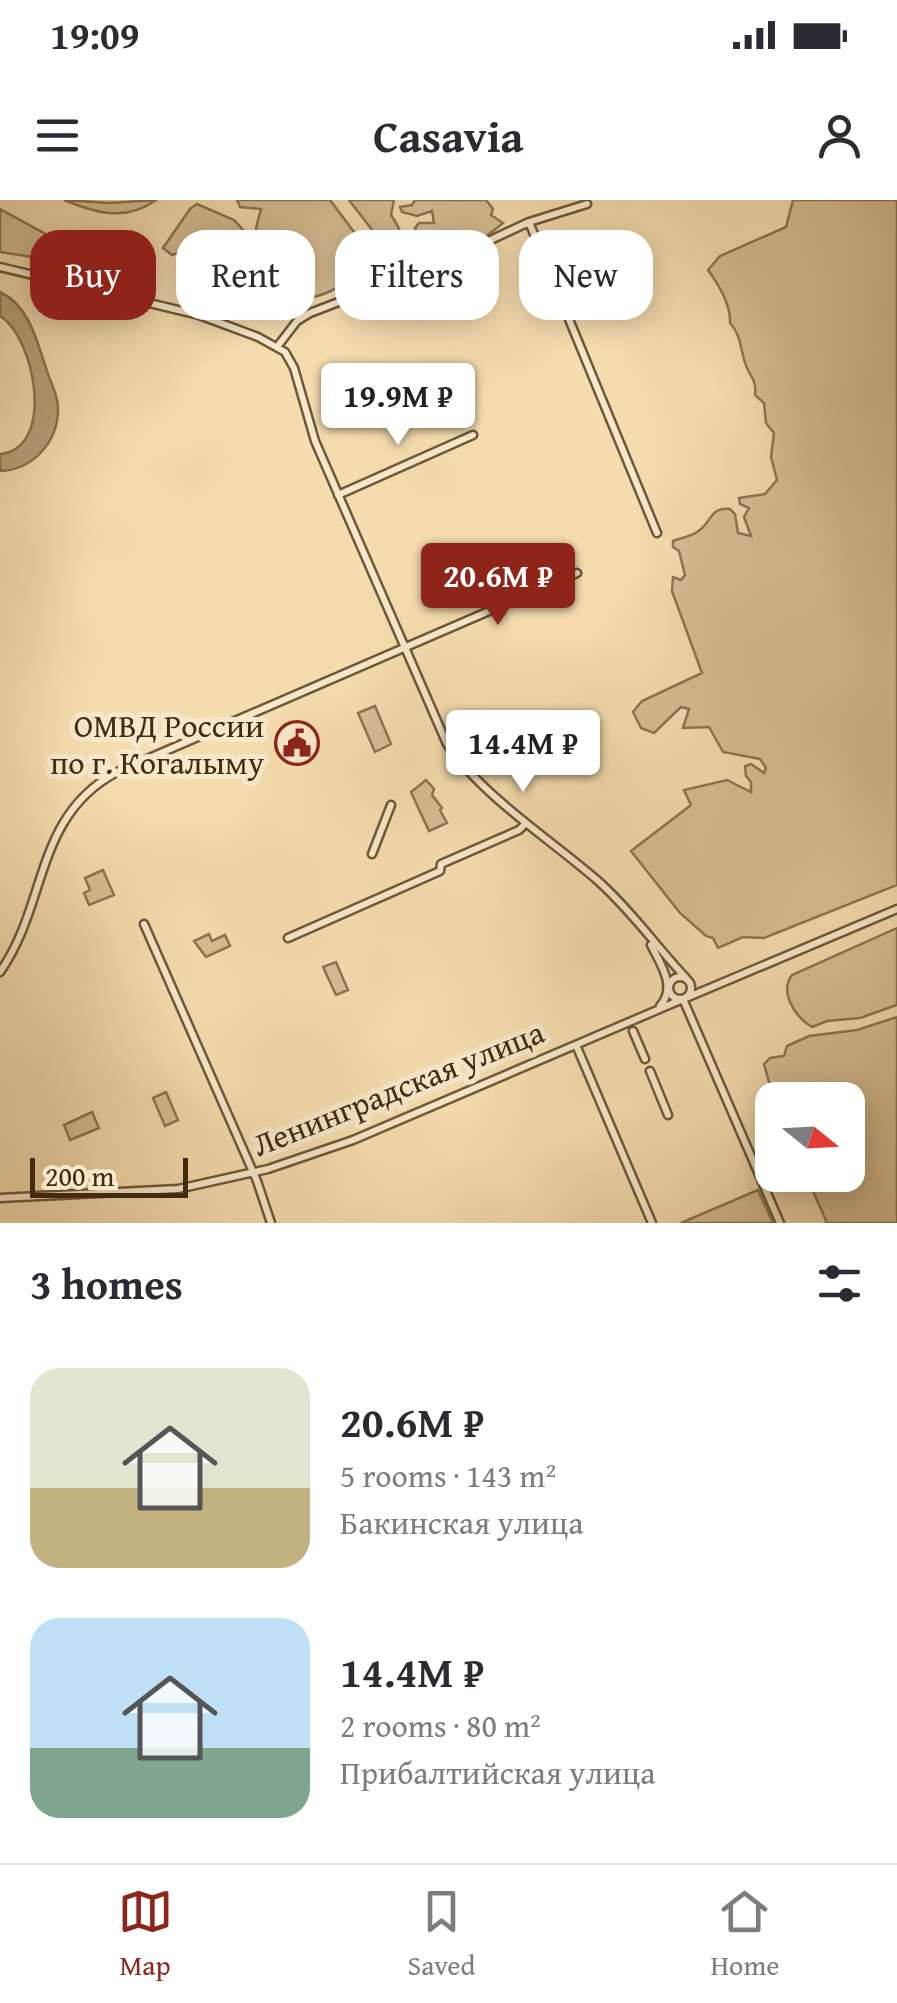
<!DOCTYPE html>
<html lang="en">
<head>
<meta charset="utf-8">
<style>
  :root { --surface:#fff; --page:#f7f7f7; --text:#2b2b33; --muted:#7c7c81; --line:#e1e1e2; --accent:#8f2418 }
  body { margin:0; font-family:"Gentium Book Plus",serif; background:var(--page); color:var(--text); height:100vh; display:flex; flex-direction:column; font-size:38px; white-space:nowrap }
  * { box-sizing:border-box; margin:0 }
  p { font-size:32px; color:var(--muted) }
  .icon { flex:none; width:55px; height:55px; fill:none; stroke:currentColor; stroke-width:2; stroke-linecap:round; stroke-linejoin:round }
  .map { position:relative; height:1023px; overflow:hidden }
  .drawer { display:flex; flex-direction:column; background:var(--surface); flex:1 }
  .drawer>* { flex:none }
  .hud { position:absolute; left:30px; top:30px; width:838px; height:90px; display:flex; gap:20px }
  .needle { width:65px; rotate:108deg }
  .buttons { position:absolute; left:755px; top:882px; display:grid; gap:20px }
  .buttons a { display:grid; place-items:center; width:110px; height:110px; border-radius:20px; background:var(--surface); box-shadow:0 5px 25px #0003; font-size:50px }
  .scale { position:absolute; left:30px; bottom:25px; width:158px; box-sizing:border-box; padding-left:10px; border:5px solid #422c0f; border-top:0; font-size:28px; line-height:35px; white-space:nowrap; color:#422c0f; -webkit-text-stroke:8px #f8e8cb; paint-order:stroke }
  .price { position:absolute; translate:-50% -85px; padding:0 22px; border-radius:10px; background:#fff; color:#222; font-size:32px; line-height:65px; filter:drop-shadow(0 2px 5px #0008) }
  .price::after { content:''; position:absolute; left:50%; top:60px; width:30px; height:22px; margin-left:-15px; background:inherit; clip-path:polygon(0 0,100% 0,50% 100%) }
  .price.selected { background:var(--accent); color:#fff }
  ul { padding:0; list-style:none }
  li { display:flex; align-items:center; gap:30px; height:250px; padding:0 30px }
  li span { display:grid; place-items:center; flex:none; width:280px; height:200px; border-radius:30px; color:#555 }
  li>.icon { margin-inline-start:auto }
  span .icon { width:120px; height:120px; fill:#fffc; stroke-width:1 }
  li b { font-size:42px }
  h2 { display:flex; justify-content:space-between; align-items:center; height:120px; padding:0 30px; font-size:42px }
  .chip { padding:0 35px; border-radius:30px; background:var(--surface); box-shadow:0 5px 25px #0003; font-size:35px; line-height:90px }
  .chip.selected { background:var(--accent); color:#fff }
  .status { display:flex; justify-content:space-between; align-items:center; height:70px; padding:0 50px; background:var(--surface); direction:ltr }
  .status svg { height:28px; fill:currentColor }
  header { display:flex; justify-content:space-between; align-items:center; height:130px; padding:0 30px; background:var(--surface); font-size:45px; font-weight:600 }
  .tab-bar { display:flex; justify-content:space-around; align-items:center; height:140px; border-top:2px solid var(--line); background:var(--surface); font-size:28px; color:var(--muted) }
  .tab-bar a { display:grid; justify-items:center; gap:5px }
  .tab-bar .selected { color:var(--accent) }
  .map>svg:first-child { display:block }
  .green { fill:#d7be94; stroke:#8c7552; stroke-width:2.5 }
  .water { fill:#b8a079; stroke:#89724f; stroke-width:2.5 }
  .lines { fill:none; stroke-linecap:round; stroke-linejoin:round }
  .minor-casing { stroke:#6f5837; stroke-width:11 }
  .minor { stroke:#f8e8cb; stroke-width:6 }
  .labels { text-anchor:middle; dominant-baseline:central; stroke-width:10; stroke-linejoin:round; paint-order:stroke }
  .poi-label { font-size:32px; fill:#422c0f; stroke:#f8e8cb; text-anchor:end }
  .street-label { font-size:32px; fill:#422c0f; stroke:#f8e8cb }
</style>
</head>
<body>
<div class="status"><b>19:09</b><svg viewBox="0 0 49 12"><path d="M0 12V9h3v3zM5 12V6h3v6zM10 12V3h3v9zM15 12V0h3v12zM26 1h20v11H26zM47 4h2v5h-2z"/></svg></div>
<header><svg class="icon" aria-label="menu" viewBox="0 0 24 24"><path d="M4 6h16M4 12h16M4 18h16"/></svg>Casavia<svg class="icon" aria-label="person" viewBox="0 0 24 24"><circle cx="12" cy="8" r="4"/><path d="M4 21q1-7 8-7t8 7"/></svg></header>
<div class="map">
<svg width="897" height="1023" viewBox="0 0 897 1023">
  <rect width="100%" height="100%" fill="#f5dcaf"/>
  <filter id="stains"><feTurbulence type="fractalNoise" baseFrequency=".002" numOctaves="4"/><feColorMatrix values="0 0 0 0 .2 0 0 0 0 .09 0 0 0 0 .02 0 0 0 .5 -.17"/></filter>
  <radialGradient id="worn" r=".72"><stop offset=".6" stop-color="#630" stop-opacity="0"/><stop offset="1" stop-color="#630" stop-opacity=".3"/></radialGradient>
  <path class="green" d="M64 0 110 3 156 0C126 22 96 13 64 0Z
    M237 0H330L366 48C368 82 300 115 276 89L258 90C240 55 210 41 172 55L163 48 190 9 197 4 234 20 264 53 267 40 258 36 256 28 261 9 240 7Z
    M349 0H394L391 15C402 32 401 29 396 51L402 55 410 53 421 39H426L433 47 437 41 431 35 417 33 415 28 419 23H434L432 11 417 16 402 12 400 7 412 5 415 0H486L493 9 491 15 503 23 478 43 402 66 395 56 380 52 376 35Z
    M793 0H897V685L764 738 743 737 718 748 713 738 706 736 680 713 631 651 691 605 684 590 727 580 751 592V582L746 576 745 566 751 564 764 573 766 568 760 559 723 552 709 527 683 528 689 509 681 507 654 533 641 528 633 512 642 501 702 473 672 391 673 377 681 380 685 375 679 351 673 347V341C680 338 690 337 697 332 712 323 709 307 730 309L735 314 738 333 751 336 744 317 749 308 740 304 739 298 765 294 777 280 771 257 774 233 766 223 764 203 755 195C757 179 749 176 745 163 740 147 741 135 730 123 731 104 719 85 708 70L720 56 786 27Z
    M0 9 55 39 83 46 103 63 128 75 125 79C100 79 54 81 39 58L0 52Z
    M375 506 391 544 375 552 358 513Z
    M426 580 434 589 432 595 442 608 440 610 447 623 429 631 411 592Z
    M103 670 114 695 89 705 84 693 90 690 85 678Z
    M897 728V805L860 818 827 821 812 827C795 817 779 792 792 775Z
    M209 734 212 741 225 735 230 746 206 757 194 741Z
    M336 762 348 790 336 795 323 767Z
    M897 817V1023H827L806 975H848V900H774L764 864 770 858 784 856 787 846 809 836 857 830Z
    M166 892 178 920 165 926 153 898Z
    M92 912 99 928 70 940 64 925Z
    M758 990 773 1023H681Z"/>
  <path class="water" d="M0 92C30 106 37 142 47 171 51 184 58 194 58 209 58 242 33 270 0 271V254C57 248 34 136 0 116Z"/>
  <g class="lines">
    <g class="minor-casing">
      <path id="minor" d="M529 22 657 333
        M0 67 199 115 258 137 285 152 294 168 315 241 447 544C482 596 550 639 597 680 630 709 656 746 686 778
        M277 147 297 121 310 113 349 98 415 66 463 53 529 22 587 4
        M338 295 473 235
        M372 654 391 605
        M144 724 257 981 271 1023
        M288 738 440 671 441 664 519 630 526 623
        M651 745C661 765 677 787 660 806
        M0 772C48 704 34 616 117 572L577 373
        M669 788a11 11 0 1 1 22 0a11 11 0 1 1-22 0Z
        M686 798 897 709
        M633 831 645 859
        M576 845 652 1023
        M650 871 668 915
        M0 998 178 989 268 969 353 940 683 799 780 1023"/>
    </g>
    <use href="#minor" class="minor"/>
  </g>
  <defs>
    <g id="civic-ring" transform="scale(2.25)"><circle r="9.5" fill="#f8e8cb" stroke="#8f2418" stroke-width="1.5"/><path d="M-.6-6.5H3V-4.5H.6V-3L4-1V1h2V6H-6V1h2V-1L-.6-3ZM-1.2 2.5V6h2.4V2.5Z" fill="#8f2418"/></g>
  </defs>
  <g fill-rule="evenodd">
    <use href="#civic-ring" x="297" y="543"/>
  </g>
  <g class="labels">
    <g class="poi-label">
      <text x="264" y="525">ОМВД России<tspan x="264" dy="37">по г. Когалыму</tspan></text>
    </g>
    <g class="street-label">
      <text transform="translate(398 888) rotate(-22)">Ленинградская улица</text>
    </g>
  </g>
  <rect width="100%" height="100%" filter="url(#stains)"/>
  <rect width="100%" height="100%" fill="url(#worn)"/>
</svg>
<div class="buttons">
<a><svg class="needle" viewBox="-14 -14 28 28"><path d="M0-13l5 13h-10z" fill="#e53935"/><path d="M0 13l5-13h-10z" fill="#7c7c81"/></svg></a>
</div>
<div class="scale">200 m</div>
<b class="price" style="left:398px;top:248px">19.9M ₽</b>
<b class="price selected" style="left:498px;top:428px">20.6M ₽</b>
<b class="price" style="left:523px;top:595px">14.4M ₽</b>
<div class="hud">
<a class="chip selected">Buy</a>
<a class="chip">Rent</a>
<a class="chip">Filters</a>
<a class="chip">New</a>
</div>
</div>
<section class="drawer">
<h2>3 homes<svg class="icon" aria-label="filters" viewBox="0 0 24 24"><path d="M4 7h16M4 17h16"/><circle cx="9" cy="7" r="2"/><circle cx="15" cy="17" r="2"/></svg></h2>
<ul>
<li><span style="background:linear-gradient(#dfe7d0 60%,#c2b280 0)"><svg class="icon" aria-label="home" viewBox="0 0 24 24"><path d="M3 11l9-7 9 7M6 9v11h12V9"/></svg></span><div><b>20.6M ₽</b><p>5 rooms · 143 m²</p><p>Бакинская улица</p></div></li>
<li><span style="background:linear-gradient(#bfe0f5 65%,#7fa58c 0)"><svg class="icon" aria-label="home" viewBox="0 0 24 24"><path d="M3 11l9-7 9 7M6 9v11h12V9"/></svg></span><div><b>14.4M ₽</b><p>2 rooms · 80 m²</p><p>Прибалтийская улица</p></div></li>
</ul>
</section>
<nav class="tab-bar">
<a class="selected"><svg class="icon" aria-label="map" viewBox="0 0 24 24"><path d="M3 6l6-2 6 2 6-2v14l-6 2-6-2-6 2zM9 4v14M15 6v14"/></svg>Map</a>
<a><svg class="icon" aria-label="saved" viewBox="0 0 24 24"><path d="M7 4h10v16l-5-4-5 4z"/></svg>Saved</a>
<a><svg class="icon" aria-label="home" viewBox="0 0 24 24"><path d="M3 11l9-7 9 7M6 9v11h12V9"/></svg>Home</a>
</nav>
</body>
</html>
